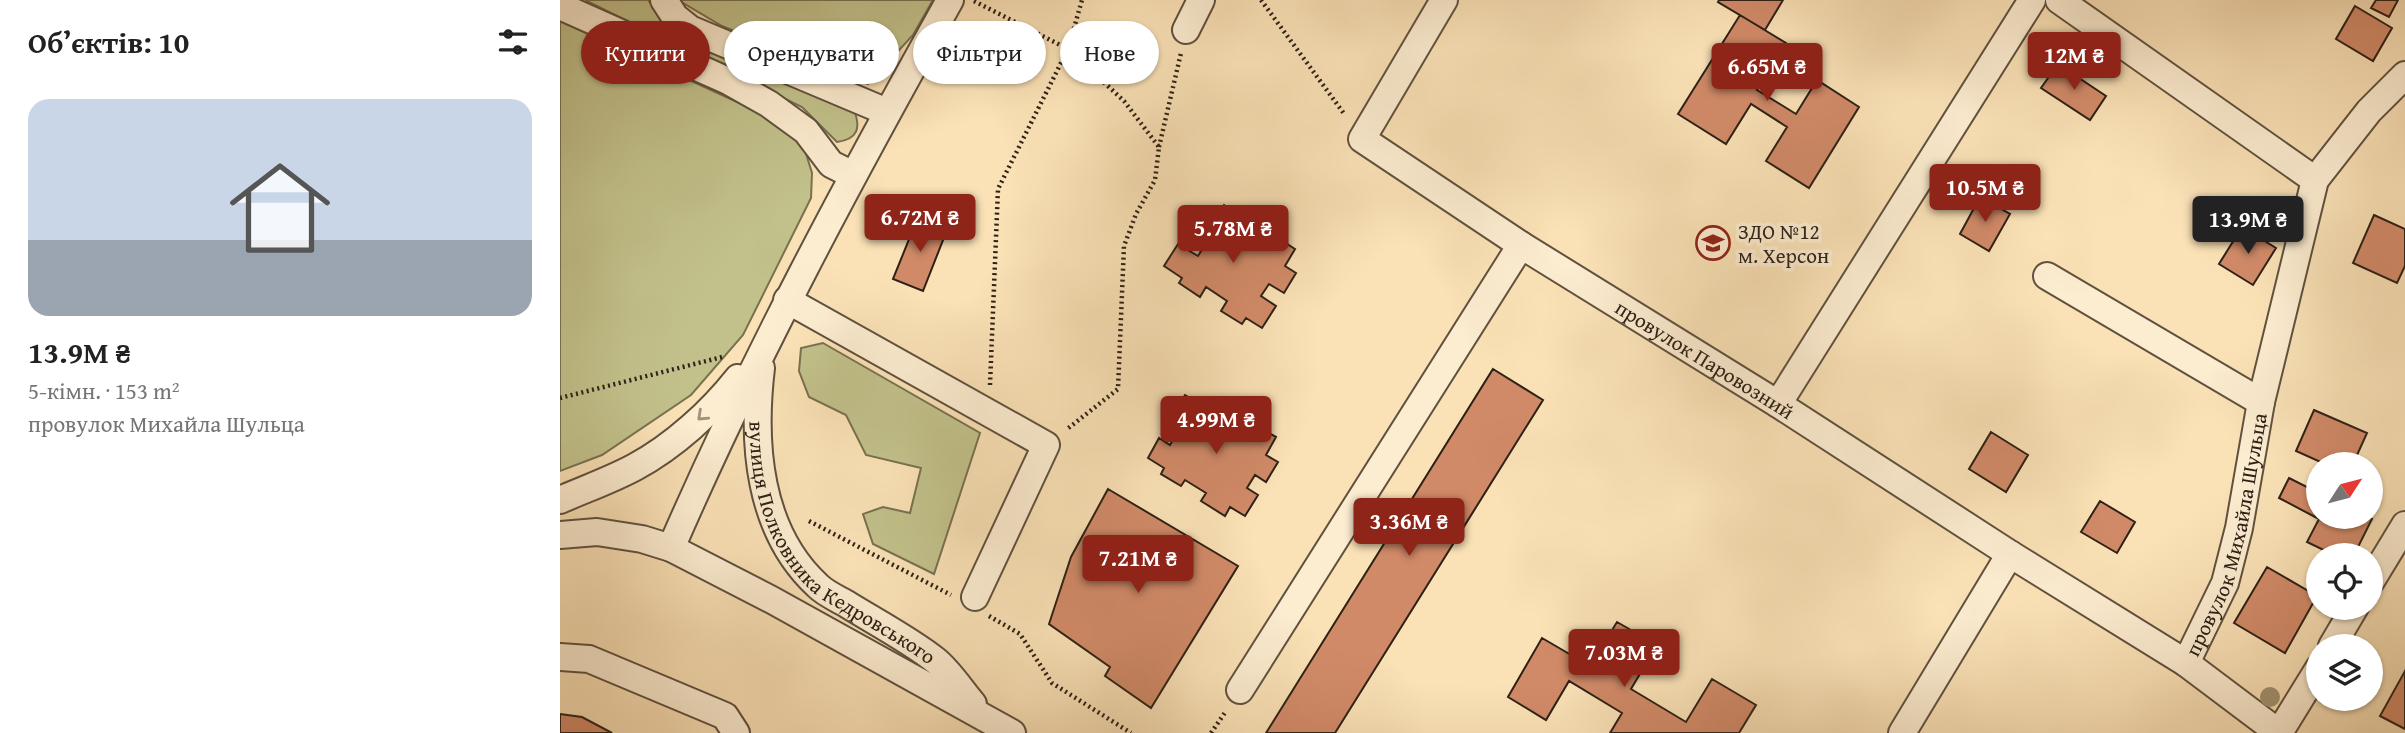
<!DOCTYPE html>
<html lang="uk">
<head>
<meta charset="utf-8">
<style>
  :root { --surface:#fff; --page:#f2f2f2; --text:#222; --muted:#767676; --accent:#8f2418 }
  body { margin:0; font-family:"Gentium Book Plus",serif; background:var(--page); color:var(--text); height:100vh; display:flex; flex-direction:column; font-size:26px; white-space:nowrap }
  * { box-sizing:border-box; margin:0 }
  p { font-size:23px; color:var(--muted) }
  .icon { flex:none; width:38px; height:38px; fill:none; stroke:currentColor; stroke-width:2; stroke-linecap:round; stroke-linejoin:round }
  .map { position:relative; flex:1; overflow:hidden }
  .sheet { display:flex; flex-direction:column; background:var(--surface); width:560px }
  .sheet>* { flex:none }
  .top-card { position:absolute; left:21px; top:21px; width:665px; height:63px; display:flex; gap:14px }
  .needle { width:46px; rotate:54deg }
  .buttons { position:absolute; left:1746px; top:452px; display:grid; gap:14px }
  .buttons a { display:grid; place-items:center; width:77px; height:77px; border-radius:50%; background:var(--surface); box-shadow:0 2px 5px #0004; font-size:35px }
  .price { position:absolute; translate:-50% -60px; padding:0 16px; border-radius:7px; background:var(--accent); color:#fff; font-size:23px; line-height:46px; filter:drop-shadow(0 2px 4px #0008) }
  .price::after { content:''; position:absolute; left:50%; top:42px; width:21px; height:16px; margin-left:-10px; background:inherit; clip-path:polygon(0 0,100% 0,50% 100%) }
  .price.on { background:#222; color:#fff }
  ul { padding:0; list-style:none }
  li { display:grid; align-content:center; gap:14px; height:371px; padding:0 28px }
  li span { display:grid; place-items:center; height:217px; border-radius:21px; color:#555 }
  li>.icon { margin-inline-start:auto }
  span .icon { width:126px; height:126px; fill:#fffc; stroke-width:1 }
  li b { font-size:30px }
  h2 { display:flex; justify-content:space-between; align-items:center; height:84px; padding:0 28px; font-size:30px }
  .pill { padding:0 24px; border-radius:32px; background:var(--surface); box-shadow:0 2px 5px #0004; font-size:24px; line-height:63px }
  .pill.on { background:var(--accent); color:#fff }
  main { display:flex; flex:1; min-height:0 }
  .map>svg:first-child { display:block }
  .green { fill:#c2c18b; stroke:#787150; stroke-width:2 }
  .building { fill:#d18a68; stroke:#2d2116; stroke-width:2 }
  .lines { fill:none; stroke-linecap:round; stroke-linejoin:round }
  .minor-casing { stroke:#60513e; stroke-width:30 }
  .path { stroke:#2d2116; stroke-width:4.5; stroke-dasharray:2 3.5; stroke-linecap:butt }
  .minor { stroke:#fcecd0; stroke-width:26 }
  .tree { fill:#a29271 }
  .oneway { stroke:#9f917c }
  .labels { text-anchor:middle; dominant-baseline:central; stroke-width:7; stroke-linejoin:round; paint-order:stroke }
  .poi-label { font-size:21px; fill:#2d2116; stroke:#fcecd0; text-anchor:start }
  .street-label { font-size:21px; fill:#2d2116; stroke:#fcecd0 }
</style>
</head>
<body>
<main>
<section class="sheet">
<h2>Об’єктів: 10<svg class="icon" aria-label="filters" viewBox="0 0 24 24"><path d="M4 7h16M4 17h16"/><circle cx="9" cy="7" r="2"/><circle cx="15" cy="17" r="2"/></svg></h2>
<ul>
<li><span style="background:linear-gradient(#c9d6e8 65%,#9aa5b1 0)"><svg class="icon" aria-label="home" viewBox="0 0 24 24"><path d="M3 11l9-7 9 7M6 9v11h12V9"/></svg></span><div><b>13.9M ₴</b><p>5-кімн. · 153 m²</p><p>провулок Михайла Шульца</p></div></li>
</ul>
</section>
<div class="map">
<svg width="1845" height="733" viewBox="0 0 1845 733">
  <rect width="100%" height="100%" fill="#fae1b6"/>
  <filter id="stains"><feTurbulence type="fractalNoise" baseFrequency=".00286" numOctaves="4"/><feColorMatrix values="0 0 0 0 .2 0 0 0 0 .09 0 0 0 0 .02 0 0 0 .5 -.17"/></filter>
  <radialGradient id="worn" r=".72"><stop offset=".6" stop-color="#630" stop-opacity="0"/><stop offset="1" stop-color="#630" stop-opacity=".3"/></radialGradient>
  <path class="green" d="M25 0H88L102 19 294 110C301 128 298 139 277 142L242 107Z
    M118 0H373L353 35 308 84 162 26Z
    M0 21 214 119 244 147 252 173 251 198 183 335 131 395 42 455 0 471Z
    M263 343 420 433 374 574 313 544 303 514 323 507 350 513 361 468 306 455 286 415 249 397 239 371 241 348Z"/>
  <path class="building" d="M1159 0H1223L1205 30 1158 2Z
    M1816 0H1838L1829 17 1811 8Z
    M1795 6 1832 28 1813 61 1776 39Z
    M1180 15 1226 43 1197 90 1236 114 1257 80 1299 107 1249 188 1206 161 1227 127 1191 104 1166 144 1118 114Z
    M1498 64 1546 96 1530 120 1481 88Z
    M1420 197 1450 214 1429 251 1400 234Z
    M664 205 689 221 685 227 712 244 716 237 735 249 725 266 736 273 724 293 709 284 701 296 716 306 702 328 686 318 682 324 661 311 667 301 646 287 640 297 619 283 622 278 604 266 618 244 638 256 644 246 624 234 639 211 654 220Z
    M1814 215 1845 229V266L1837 283 1793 263Z
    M358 217 387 230 363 291 333 279Z
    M1682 227 1716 248 1693 285 1659 264Z
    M933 369 983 400 775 733H706Z
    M625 395 642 405 646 399 669 413 665 419 678 427 683 418 716 437 706 455 718 462 706 482 695 475 687 488 698 495 685 516 670 507 665 516 641 501 646 493 625 480 621 486 601 474 604 468 588 458 599 438 610 445 620 426 610 420Z
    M1754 410 1807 433 1793 464H1765L1736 451Z
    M1431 432 1468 455 1446 492 1409 469Z
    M1729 478 1759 493V516H1806L1812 519 1794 555H1774L1747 542 1759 519 1719 498Z
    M548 489 678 566 591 708 545 676 550 667 489 624 511 557Z
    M1540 501 1575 522 1557 553 1521 532Z
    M1707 567 1757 596 1725 653 1674 623Z
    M1057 622 1097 645 1071 689 1126 722 1152 679 1196 705 1179 733H1050L1062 713 1009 681 986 720 948 697 982 638 1030 666Z
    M1845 671V729L1820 716Z
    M0 714 22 717 52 733H0Z"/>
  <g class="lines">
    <g class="minor-casing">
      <g id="minor">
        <path d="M104 0 115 17 130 29 327 112"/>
        <path id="s1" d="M884 0 802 139 961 245 1218 404 1450 554 1626 663 1719 733"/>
        <path d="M1499 0 1755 180"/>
        <path d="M0 6 168 81 209 104 246 131 271 164 293 175"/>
        <path d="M626 30 641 0"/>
        <path d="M1487 276 1701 402"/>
        <path d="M227 300 486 445 415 597"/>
        <path id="s2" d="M201 368C192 443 198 531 258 586 265 593 276 598 285 603 312 620 350 640 375 660 389 671 401 690 413 704"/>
        <path d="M1218 404 1472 0"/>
        <path d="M0 500C25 489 51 480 75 467 114 446 151 412 178 378"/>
        <path d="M0 535 37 532 82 539 111 548 212 600 452 733"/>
        <path d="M111 548C193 359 290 179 390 0"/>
        <path d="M1811 581 1845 525"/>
        <path d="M1772 646 1795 607"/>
        <path d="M0 657 29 659 165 716 176 733"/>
        <path id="s3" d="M1626 663 1665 583 1679 528 1701 402 1755 180 1809 111 1845 75"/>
        <path d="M680 690 961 245"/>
        <path d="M1342 733 1450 554"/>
        <path d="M1719 733 1759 668"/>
      </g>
    </g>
    <path class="path" d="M701 0 785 115
      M414 1 508 49 522 0
      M599 147 621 53
      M430 385 438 189 508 49 564 101 599 147 595 180 576 214 564 246 558 389 506 430
      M0 398 162 357
      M249 521 391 595
      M429 616 460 634 492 683 571 733
      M651 733 666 711"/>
    <use href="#minor" class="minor"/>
  </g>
  <circle class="tree" cx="1710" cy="697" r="10"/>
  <defs><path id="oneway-chevron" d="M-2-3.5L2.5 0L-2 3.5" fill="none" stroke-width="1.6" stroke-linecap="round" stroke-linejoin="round" transform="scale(1.75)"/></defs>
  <use class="oneway" href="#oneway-chevron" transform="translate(142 416) rotate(137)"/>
  <defs>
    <g id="school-ring" transform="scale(1.75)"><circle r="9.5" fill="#fcecd0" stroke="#8f2418" stroke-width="1.5"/><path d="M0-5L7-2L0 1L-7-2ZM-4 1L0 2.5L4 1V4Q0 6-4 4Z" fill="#8f2418"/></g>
  </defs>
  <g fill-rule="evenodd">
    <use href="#school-ring" x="1153" y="243"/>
  </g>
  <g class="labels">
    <g class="poi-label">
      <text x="1178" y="231">ЗДО №12<tspan x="1178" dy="24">м. Херсон</tspan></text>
    </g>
    <g class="street-label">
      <text stroke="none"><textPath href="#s1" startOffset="569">провулок Паровозний</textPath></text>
      <text stroke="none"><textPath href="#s3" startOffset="136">провулок Михайла Шульца</textPath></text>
      <text stroke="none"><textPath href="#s2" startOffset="212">вулиця Полковника Кедровського</textPath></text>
    </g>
  </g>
  <rect width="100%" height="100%" filter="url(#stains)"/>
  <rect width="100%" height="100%" fill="url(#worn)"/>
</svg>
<div class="buttons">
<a><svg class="needle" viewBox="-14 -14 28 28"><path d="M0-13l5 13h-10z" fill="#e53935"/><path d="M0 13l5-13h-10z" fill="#767676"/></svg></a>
<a><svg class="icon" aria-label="locate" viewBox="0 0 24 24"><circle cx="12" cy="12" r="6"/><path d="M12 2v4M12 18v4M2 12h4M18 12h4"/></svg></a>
<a><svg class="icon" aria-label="layers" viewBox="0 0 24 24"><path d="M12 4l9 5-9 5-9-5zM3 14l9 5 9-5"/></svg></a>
</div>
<b class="price" style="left:1514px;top:92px">12M ₴</b>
<b class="price" style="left:1207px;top:103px">6.65M ₴</b>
<b class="price" style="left:1425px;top:224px">10.5M ₴</b>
<b class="price" style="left:360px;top:254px">6.72M ₴</b>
<b class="price on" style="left:1688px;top:256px">13.9M ₴</b>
<b class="price" style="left:673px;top:265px">5.78M ₴</b>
<b class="price" style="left:656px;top:456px">4.99M ₴</b>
<b class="price" style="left:849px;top:558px">3.36M ₴</b>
<b class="price" style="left:578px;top:595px">7.21M ₴</b>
<b class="price" style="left:1064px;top:689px">7.03M ₴</b>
<div class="top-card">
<a class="pill on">Купити</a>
<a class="pill">Орендувати</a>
<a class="pill">Фільтри</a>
<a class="pill">Нове</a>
</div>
</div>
</main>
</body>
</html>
